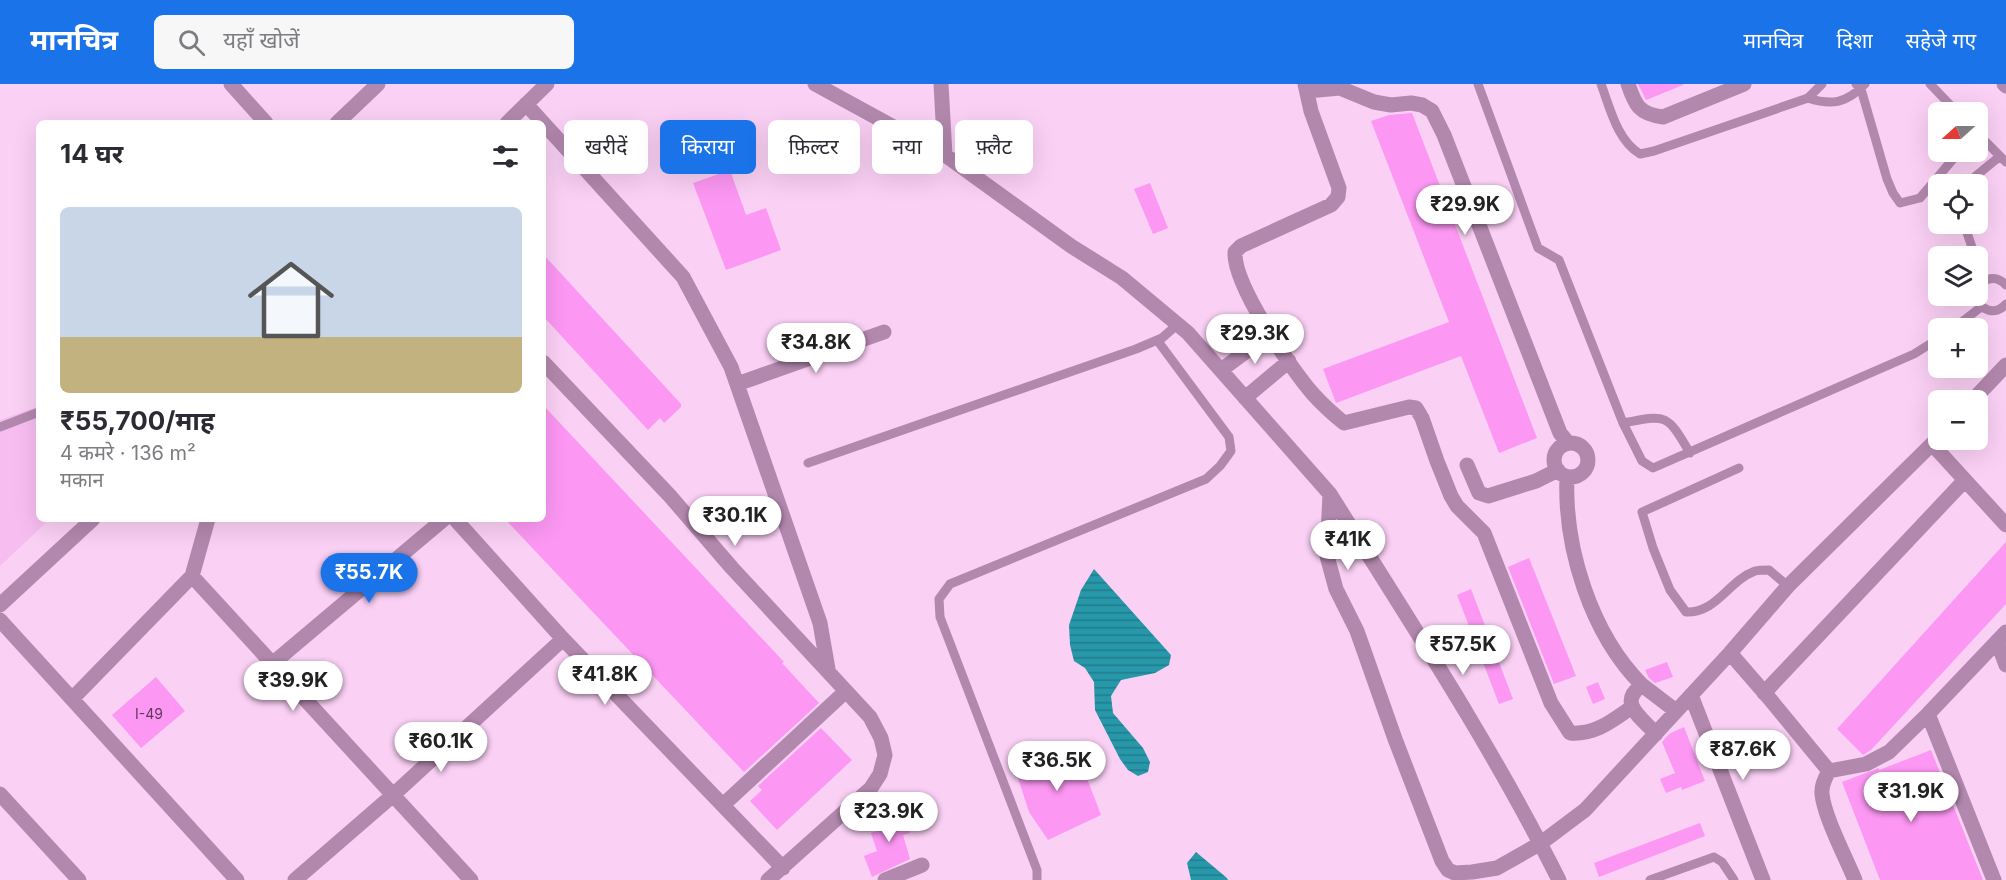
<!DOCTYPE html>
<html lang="hi">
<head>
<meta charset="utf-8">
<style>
  :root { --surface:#fff; --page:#f7f7f7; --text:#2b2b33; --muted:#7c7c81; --line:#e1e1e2; --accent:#1a73e8 }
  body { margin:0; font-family:Inter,"Noto Sans Devanagari",sans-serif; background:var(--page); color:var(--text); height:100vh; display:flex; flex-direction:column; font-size:22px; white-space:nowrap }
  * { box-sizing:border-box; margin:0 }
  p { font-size:20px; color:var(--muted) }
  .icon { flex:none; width:33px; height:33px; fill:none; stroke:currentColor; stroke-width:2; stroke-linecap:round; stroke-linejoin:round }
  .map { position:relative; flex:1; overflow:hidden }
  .sheet { position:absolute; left:36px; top:36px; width:510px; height:402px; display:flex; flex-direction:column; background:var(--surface); border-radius:9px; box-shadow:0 6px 24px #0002 }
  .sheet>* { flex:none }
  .hud { position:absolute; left:564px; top:36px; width:570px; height:54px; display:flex; gap:12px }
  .needle { width:39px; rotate:249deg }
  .buttons { position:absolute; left:1928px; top:18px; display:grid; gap:12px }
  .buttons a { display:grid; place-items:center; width:60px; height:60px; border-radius:9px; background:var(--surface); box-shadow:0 6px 24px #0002; font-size:30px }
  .price { position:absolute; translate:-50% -51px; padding:0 14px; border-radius:21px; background:#fff; color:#222; font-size:20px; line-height:39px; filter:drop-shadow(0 2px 3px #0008) }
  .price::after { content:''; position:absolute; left:50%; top:36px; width:18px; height:14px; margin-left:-9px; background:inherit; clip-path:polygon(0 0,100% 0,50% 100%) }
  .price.on { background:var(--accent); color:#fff }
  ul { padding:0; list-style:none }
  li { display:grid; align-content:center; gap:12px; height:318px; padding:0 24px }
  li+li { border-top:2px solid var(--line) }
  li span { display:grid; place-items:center; height:186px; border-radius:9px; color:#555 }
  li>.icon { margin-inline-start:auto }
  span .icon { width:108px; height:108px; fill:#fffc; stroke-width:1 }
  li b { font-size:26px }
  h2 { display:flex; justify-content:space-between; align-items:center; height:72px; padding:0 24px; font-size:26px }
  .chip { padding:0 21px; border-radius:9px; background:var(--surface); box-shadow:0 6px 24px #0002; font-size:21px; line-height:54px }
  .chip.on { background:var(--accent); color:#fff }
  header { display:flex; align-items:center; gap:36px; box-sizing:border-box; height:84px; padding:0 30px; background:var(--accent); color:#fff }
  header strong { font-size:28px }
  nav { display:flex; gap:33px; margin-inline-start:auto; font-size:21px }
  .search { width:420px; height:54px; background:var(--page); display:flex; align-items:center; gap:15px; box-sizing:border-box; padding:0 21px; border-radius:9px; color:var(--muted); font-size:22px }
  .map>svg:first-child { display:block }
  .built { fill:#f7bdf0 }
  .water { fill:url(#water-rules) }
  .building { fill:#fc97f3 }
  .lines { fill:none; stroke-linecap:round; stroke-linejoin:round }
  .service { stroke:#b388ae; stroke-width:9 }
  .minor { stroke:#b388ae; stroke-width:15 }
  .tertiary { stroke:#b388ae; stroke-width:15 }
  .labels { text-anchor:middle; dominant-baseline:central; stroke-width:5; stroke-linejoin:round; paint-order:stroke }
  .number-label { font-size:14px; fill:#5f385c }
</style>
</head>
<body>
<header>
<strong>मानचित्र</strong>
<div class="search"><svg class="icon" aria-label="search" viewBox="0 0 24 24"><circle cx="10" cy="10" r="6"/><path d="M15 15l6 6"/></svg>यहाँ खोजें</div>
<nav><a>मानचित्र</a><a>दिशा</a><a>सहेजे गए</a></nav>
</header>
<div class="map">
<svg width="2006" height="796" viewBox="0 0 2006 796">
  <defs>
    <pattern id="water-rules" width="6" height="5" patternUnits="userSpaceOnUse" patternTransform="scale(1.5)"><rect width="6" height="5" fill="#2798aa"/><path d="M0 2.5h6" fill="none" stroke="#227b8a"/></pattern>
  </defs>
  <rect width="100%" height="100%" fill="#fad0f5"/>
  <path class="built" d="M39 322V435H50L0 482V336Z"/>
  <path class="water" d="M1094 485 1171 571 1169 581 1155 589 1121 596 1111 612 1113 629 1143 664 1150 678 1148 688 1138 692 1128 686 1120 675 1095 626 1094 598 1085 584 1074 577 1070 561 1069 541 1081 506Z
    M1196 768 1227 794 1228 796H1191L1187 779Z"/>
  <path class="building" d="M1638 0H1683V1L1646 16Z
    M1412 29 1537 354 1499 369 1461 272 1336 319 1323 285 1449 238 1371 37 1389 31Z
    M730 86 746 131 766 124 781 166 726 186 693 99Z
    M1150 99 1168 144 1153 150 1134 105Z
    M543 170 681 320V323L664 339 660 334 648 346 543 232Z
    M543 321 784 578 782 579 819 619 744 688 505 435H543Z
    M2006 458V520L1871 666 1863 671 1837 645Z
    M1529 474 1576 592 1554 600 1508 483Z
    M1471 505 1513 615 1499 620 1457 511Z
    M1667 578 1673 593 1655 599 1649 594 1645 586Z
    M156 593 185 627 141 664 112 631Z
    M1598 598 1605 615 1593 620 1586 603Z
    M1684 643 1705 697 1682 706 1681 703 1666 709 1660 695 1675 689 1662 658 1669 650Z
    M821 644 852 676 777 746 750 717 762 706 758 702Z
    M1068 664 1080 676 1101 731 1048 756 1029 728 1015 685 1040 670Z
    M1931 666 1983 796H1880L1842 698 1879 684V686Z
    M900 722 910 749 903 751 910 775 872 793 864 772 877 767 871 749 887 743 882 728Z
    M1700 739 1705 752 1599 793 1594 779Z"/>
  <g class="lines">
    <path class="service" d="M1478 0 1538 164 1559 176 1623 339 1642 377 1653 384 1914 270 1938 255
      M1601 0C1610 24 1617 56 1640 70L1654 67 1808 14 1822 0
      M1856 0 1861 5 1887 95 1893 109 1900 119 1920 114 1959 68
      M1930 0 1957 28
      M1808 14C1832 22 1847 19 1865 0
      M1977 49 2006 78
      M1966 100 1999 73
      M1964 140 1975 172
      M1977 181 1980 200
      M1977 205C1984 193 1996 191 2006 201
      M1976 212C1980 227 1995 232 2006 220
      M1954 244 1981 223
      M1623 339C1667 330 1667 330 1690 369
      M0 343 39 328
      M808 379 1136 265 1162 254 1178 240
      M1739 384 1642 428 1653 464 1670 506 1686 528C1717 529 1728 497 1755 487 1759 486 1765 486 1769 486L1788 502
      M1037 796V786L940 533 939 515 950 500 1206 395 1220 382 1231 367 1229 353 1157 256
      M1650 796 1714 773 1722 778 1734 796"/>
    <path class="minor" d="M231 0 266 39
      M815 0 945 71 1071 162 1122 194 1188 249 1330 410 1327 472 1336 505 1357 547 1395 655 1442 777 1448 786 1455 789 1472 788 1497 784 1541 759 1585 726 1730 569 1788 502 1938 354
      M941 0 945 71
      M1305 0 1311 27 1339 104 1338 113 1331 121 1241 162 1235 168C1233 200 1291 285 1313 310 1322 320 1333 330 1344 339L1409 323 1416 324 1422 334 1437 377 1451 412 1457 422 1484 449 1551 619 1570 649C1595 651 1612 637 1632 623
      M1628 0C1635 21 1639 30 1663 33L1744 0
      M1307 7 1340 4 1374 18 1391 21 1411 19 1422 21 1432 27 1444 51 1560 349 1568 359
      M526 20 683 193 731 283 820 539 828 585
      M337 39 378 0
      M507 39 547 0
      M543 278 670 412 732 484 870 633 881 654 885 671 880 690 871 704 768 796
      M1221 286 1270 250
      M737 300 884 248
      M1245 314 1289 277
      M1973 316 2006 281
      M1554 376a17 17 0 1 1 34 0a17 17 0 1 1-34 0Z
      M1932 360 2006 441
      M1467 381 1479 409 1488 412 1536 397 1558 386
      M1567 393C1564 464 1591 550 1642 601
      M1330 410C1409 536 1492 662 1559 796
      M208 435 192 492 471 796
      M455 435 563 555 783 784
      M0 521 93 435
      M0 536 237 796
      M1997 557 2006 581
      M1730 569 1769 614 1829 687
      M272 580 444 435
      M1764 609 1965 396
      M1691 611 1763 796
      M72 615 192 492
      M1928 630 1994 796
      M1656 650C1641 633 1617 619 1642 601L1676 627
      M1829 687 1866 680 1889 668 1928 630 2006 548
      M1829 687C1825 694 1821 702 1822 710 1824 732 1846 774 1855 796
      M0 710 79 796
      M723 721 846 607
      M295 796 392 712 563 555
      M885 796 922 781"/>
    <path class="tertiary" d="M2004 0 2006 2"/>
  </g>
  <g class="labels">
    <g class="number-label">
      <text x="149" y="629">I-49</text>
    </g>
  </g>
</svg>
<div class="buttons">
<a><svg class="needle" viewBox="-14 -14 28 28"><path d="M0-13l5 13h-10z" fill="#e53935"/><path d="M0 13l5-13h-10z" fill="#7c7c81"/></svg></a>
<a><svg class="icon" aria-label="locate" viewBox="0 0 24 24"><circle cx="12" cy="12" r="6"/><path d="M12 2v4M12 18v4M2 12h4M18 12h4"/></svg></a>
<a><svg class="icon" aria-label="layers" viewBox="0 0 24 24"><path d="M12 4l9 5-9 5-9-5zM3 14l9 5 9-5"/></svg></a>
<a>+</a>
<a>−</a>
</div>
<b class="price" style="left:1465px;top:152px">₹29.9K</b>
<b class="price" style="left:1255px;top:281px">₹29.3K</b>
<b class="price" style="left:816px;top:290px">₹34.8K</b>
<b class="price" style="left:735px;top:463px">₹30.1K</b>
<b class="price" style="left:1348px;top:487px">₹41K</b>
<b class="price on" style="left:369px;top:520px">₹55.7K</b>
<b class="price" style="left:1463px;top:592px">₹57.5K</b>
<b class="price" style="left:605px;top:622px">₹41.8K</b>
<b class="price" style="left:293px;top:628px">₹39.9K</b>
<b class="price" style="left:441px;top:689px">₹60.1K</b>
<b class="price" style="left:1743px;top:697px">₹87.6K</b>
<b class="price" style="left:1057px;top:708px">₹36.5K</b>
<b class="price" style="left:1911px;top:739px">₹31.9K</b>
<b class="price" style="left:889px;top:759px">₹23.9K</b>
<div class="hud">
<a class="chip">खरीदें</a>
<a class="chip on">किराया</a>
<a class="chip">फ़िल्टर</a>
<a class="chip">नया</a>
<a class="chip">फ़्लैट</a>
</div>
<section class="sheet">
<h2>14 घर<svg class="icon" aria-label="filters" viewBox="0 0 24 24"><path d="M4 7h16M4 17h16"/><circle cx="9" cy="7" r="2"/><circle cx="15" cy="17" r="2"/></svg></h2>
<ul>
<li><span style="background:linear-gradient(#c9d6e8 70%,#c2b280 0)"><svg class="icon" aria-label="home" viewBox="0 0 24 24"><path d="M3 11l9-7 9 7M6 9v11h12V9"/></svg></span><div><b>₹55,700/माह</b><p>4 कमरे · 136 m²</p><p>मकान</p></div></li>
</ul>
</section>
</div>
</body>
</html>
